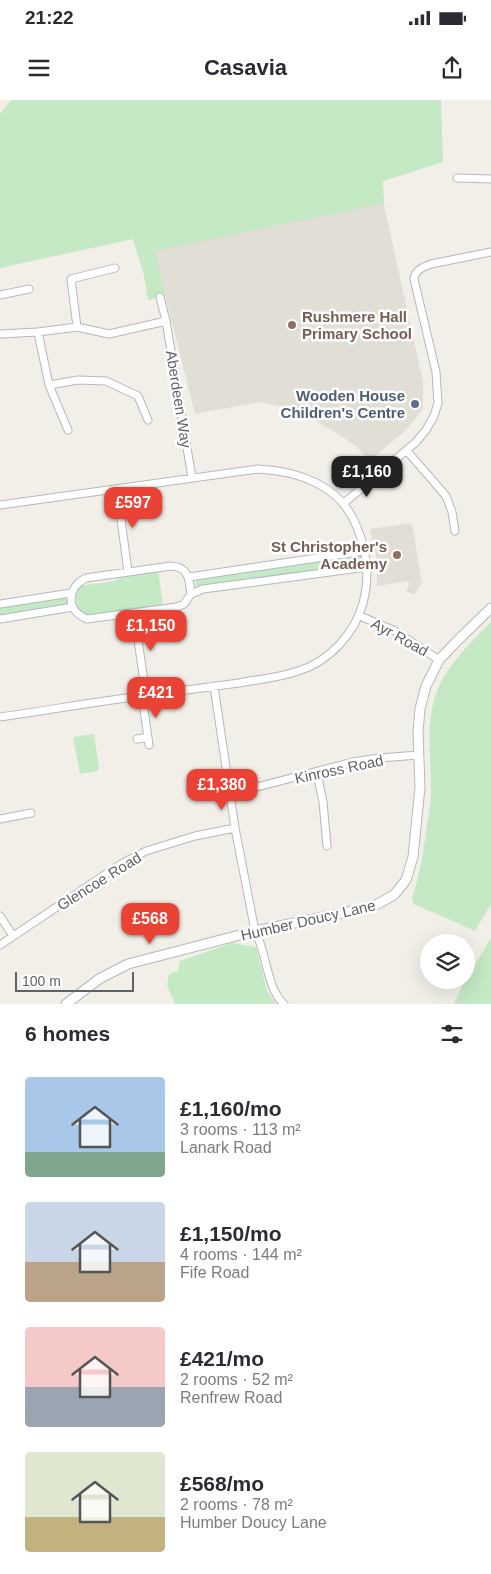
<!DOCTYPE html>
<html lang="en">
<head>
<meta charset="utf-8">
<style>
  :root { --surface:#fff; --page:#f7f7f7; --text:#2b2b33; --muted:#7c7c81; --accent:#ea4335 }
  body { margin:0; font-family:Helvetica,sans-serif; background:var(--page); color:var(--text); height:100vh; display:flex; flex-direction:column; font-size:19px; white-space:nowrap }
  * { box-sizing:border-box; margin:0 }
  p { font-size:16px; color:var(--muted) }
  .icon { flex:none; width:28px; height:28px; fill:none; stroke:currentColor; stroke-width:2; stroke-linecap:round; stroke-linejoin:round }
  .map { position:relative; height:904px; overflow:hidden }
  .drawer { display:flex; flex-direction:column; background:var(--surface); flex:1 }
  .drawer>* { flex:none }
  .controls { position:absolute; left:420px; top:834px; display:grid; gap:10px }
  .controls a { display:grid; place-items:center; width:55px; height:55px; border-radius:50%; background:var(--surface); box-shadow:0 5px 20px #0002; font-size:25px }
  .scale { position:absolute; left:15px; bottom:12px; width:119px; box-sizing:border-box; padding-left:5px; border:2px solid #5f6368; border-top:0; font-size:14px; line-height:18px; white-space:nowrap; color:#5f6368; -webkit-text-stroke:4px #fff; paint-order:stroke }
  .price { position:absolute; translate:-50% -42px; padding:0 11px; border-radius:10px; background:var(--accent); color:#fff; font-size:16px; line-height:32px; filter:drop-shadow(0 1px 2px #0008) }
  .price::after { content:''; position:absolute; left:50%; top:30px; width:15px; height:11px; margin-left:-8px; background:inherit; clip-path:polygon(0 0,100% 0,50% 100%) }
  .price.current { background:#222; color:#fff }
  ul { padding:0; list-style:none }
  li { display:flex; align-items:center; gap:15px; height:125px; padding:0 25px }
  li span { display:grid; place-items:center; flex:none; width:140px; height:100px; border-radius:5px; color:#555 }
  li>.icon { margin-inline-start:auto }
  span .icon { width:60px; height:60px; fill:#fffc; stroke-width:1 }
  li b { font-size:21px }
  h2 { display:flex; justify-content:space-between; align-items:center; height:60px; padding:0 25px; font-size:21px }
  .status { display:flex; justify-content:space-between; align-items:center; height:35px; padding:0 25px; background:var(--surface); direction:ltr }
  .status svg { height:14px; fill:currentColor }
  header { display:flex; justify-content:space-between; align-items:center; height:65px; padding:0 25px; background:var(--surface); font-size:22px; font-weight:700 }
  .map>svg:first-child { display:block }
  .education { fill:#e1ded6 }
  .green { fill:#c5e8c5 }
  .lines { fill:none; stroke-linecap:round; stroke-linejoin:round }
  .minor-casing { stroke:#b5b8bc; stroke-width:9 }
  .tertiary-casing { stroke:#b5b8bc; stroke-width:11 }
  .minor { stroke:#fff; stroke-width:7 }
  .tertiary { stroke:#fff; stroke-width:9 }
  .education-dot { fill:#8d6e63; stroke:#fff; stroke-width:2 }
  .service-dot { fill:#5c6f8a; stroke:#fff; stroke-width:2 }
  .labels { text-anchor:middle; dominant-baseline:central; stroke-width:5; stroke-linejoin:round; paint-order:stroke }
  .education-label { font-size:15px; font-weight:bold; fill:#785e54; stroke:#fff; text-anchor:start }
  .service-label { font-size:15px; font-weight:bold; fill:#4e5e75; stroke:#fff; text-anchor:end }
  .street-label { font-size:15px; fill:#5f6368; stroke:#fff }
</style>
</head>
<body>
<div class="status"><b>21:22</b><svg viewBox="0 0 49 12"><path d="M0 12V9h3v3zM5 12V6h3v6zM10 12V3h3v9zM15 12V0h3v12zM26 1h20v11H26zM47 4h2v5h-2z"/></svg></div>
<header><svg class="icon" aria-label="menu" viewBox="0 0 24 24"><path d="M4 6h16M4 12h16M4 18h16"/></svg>Casavia<svg class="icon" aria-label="share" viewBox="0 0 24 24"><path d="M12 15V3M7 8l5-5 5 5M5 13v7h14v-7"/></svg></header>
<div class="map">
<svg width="491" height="904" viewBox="0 0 491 904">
  <rect width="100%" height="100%" fill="#f1efe8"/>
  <path class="education" d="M383 100 423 282V309L405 331 369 361 357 347 343 337 297 310 260 302 195 314 154 151Z
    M412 423 422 483 414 495 406 491 409 485V482L407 481 377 486V460L370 429Z"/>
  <path class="green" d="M11 0H441L443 62 383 81 384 103 155 151 166 196 148 200 144 175 133 139 0 168V14Z
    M359 455 363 459 361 464 199 487 195 485 196 481 198 479Z
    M158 470 163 505 89 517 78 510 76 496 79 486 115 481 124 475Z
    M65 498 68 501 66 505 0 515V507Z
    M491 522V804L475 831 414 804 412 798C420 774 424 749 427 724 429 712 431 701 431 689 431 657 425 622 437 591 448 564 471 542 491 522Z
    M94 634 99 668 97 671 80 674 73 637Z
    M491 838V904H454L462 886Z
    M232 843 256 847 267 891 276 904H175L167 885 169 874 178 871 180 861Z"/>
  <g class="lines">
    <g class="minor-casing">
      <path id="minor" d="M457 78 491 79
        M0 195 29 189
        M160 197 166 221 192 378
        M77 227 71 179 115 168
        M38 232 49 285 68 330
        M0 234 38 232 77 227 109 234 166 221
        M49 285 78 280 106 281 138 296 148 320
        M407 351 446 396 452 412 455 431
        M117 389 128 472
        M344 403 416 342 426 330 434 316 438 303 436 272 414 179C415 170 423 167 431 164L491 152
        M0 405 258 369C298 371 340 385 356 425 367 450 370 477 363 503 355 533 329 562 298 571 279 578 259 579 239 583 209 587 179 591 149 595 99 601 50 610 0 617
        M171 466C189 467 189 479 191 494L184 504 177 507 87 519C66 511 66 488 86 478Z
        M189 477 364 451
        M191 494 203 489 367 467
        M0 504 71 493
        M134 513 146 595
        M360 516 395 531 439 560
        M0 519 73 507
        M214 586 235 728 255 831C267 852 266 888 284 904
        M142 596 149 645
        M137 639 148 637
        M317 673 323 702 327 746
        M230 694 353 662 379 658 419 655
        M0 719 31 713
        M0 816 13 836
        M0 845 121 764 146 751 195 736 235 728"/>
    </g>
    <g class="tertiary-casing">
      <path id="tertiary" d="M66 904 99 879 128 864 255 831 372 807 394 795 406 780 413 757 420 687 418 632 420 609 426 586 439 560 457 541 491 508"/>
    </g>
    <use href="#minor" class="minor"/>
    <use href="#tertiary" class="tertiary"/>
  </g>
  <g class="education-dot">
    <circle cx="292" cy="225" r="5"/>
    <circle cx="397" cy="455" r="5"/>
  </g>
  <circle class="service-dot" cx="415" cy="304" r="5"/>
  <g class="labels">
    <g class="education-label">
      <text x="302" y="216">Rushmere Hall<tspan x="302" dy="17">Primary School</tspan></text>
      <text x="387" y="446" text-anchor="end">St Christopher's<tspan x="387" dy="17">Academy</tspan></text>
    </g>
    <g class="service-label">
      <text x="405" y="295">Wooden House<tspan x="405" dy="17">Children's Centre</tspan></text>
    </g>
    <g class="street-label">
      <text transform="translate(179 299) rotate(81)">Aberdeen Way</text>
      <text transform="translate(400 537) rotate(29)">Ayr Road</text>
      <text transform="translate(339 669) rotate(-12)">Kinross Road</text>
      <text transform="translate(99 781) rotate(-32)">Glencoe Road</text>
      <text transform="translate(308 820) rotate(-13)">Humber Doucy Lane</text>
    </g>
  </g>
</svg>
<div class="controls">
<a><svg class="icon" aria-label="layers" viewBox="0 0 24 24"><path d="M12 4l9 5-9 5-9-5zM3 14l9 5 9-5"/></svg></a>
</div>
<div class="scale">100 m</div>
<b class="price current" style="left:367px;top:398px">£1,160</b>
<b class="price" style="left:133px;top:429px">£597</b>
<b class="price" style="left:151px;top:552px">£1,150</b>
<b class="price" style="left:156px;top:619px">£421</b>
<b class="price" style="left:222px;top:711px">£1,380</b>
<b class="price" style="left:150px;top:845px">£568</b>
</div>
<section class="drawer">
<h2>6 homes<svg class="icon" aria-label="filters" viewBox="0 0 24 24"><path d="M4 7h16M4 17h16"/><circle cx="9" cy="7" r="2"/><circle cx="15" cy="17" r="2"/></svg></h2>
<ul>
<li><span style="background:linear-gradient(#a9c7e8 75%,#7fa58c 0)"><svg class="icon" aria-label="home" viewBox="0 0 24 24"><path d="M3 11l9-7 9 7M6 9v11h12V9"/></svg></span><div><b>£1,160/mo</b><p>3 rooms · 113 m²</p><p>Lanark Road</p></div></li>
<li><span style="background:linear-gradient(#c9d6e8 60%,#b9a48a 0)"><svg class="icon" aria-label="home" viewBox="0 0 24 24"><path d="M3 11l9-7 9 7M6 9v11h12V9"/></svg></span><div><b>£1,150/mo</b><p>4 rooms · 144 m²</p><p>Fife Road</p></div></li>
<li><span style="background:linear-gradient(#f6c9c9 60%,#9aa5b1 0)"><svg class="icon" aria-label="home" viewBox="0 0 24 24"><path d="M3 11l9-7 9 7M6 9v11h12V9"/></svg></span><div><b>£421/mo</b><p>2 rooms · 52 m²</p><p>Renfrew Road</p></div></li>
<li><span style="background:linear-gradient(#dfe7d0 65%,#c2b280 0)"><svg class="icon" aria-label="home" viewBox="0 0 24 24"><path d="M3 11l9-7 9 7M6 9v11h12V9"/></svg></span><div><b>£568/mo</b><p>2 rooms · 78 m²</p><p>Humber Doucy Lane</p></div></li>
</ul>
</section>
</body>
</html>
